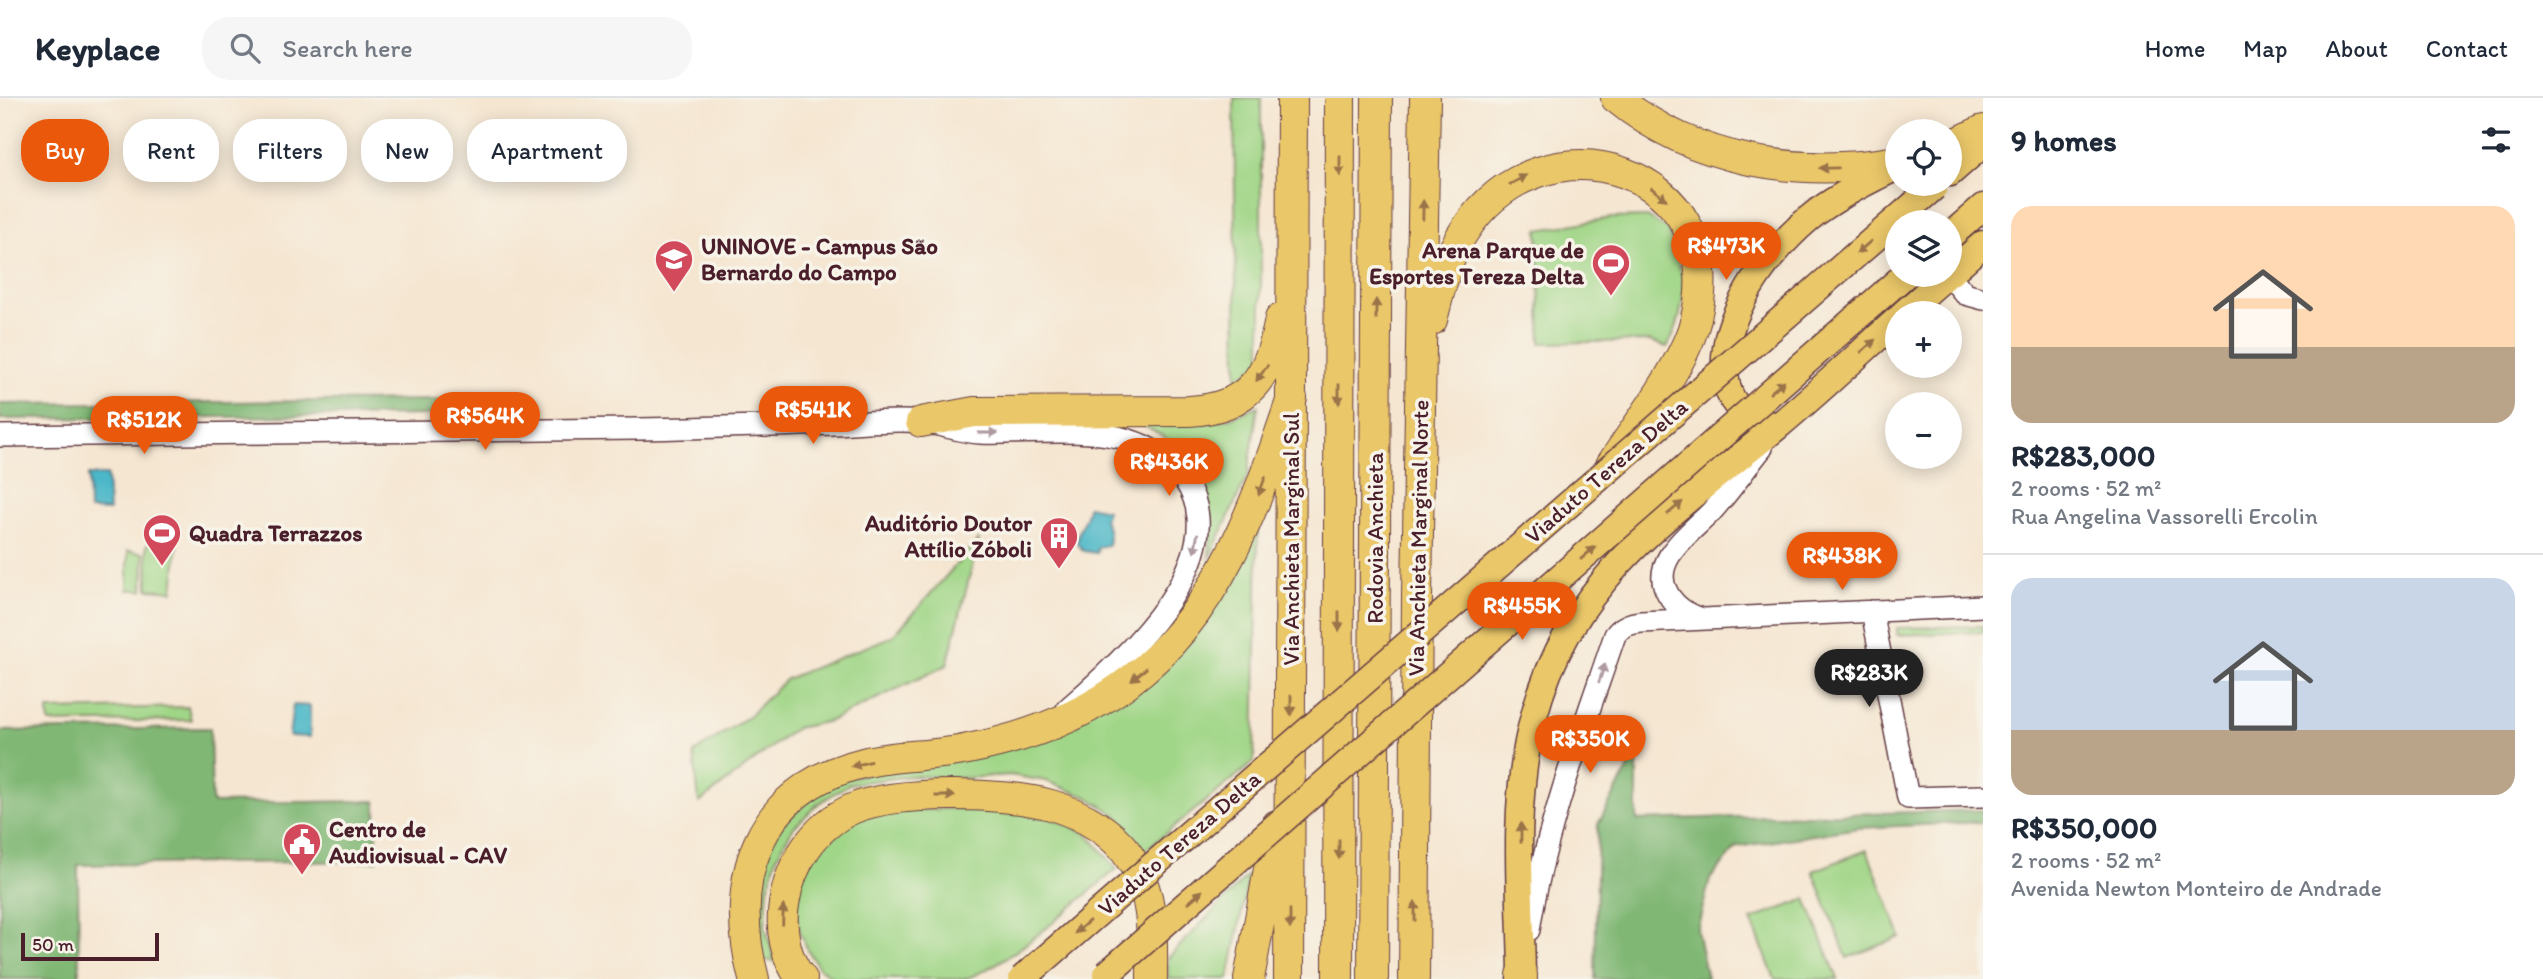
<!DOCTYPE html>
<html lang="en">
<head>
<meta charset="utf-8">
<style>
  :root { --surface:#fff; --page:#f6f6f7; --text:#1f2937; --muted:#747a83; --line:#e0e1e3; --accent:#ea580c }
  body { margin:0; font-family:Itim,sans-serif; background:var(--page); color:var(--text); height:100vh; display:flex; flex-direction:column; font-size:26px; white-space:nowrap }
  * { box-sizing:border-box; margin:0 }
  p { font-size:23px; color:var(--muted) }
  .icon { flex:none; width:38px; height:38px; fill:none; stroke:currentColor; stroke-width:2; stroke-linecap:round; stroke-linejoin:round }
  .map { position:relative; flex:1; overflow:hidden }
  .drawer { display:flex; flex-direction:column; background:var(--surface); width:560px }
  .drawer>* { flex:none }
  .top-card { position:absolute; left:21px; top:21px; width:665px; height:63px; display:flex; gap:14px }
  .buttons { position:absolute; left:1885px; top:21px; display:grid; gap:14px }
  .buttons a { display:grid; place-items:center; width:77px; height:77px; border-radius:50%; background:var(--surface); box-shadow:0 4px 18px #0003; font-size:35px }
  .scale { position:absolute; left:21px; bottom:18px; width:138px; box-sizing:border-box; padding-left:7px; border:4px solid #4a1f2b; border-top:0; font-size:19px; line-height:24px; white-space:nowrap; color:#4a1f2b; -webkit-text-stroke:5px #f7f3e8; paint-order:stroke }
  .price { position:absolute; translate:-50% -60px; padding:0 16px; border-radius:24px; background:var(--accent); color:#fff; font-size:23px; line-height:46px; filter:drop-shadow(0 2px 4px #0008) }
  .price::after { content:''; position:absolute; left:50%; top:42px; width:21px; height:16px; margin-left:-10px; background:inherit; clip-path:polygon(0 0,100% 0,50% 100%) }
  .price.on { background:#222; color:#fff }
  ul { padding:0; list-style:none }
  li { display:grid; align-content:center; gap:14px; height:371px; padding:0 28px }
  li+li { border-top:2px solid var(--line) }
  li span { display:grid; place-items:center; height:217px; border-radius:21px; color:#555 }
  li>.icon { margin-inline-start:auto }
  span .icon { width:126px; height:126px; fill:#fffc; stroke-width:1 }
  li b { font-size:30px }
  h2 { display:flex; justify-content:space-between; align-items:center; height:84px; padding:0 28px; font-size:30px }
  .tag { padding:0 24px; border-radius:28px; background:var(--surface); box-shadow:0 4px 18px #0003; font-size:24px; line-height:63px }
  .tag.on { background:var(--accent); color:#fff }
  header { display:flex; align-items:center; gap:42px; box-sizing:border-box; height:98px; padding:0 35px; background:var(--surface); border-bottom:2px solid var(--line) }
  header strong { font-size:33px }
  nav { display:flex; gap:38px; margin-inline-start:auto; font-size:24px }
  .search { width:490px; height:63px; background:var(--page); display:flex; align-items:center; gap:18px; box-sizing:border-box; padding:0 24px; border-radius:28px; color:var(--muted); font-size:26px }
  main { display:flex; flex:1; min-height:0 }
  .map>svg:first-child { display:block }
  .green { fill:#a0d687; stroke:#757a59; stroke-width:2 }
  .forest { fill:#80b774; stroke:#656b50; stroke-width:2 }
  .water { fill:#4bb7c8; stroke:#4a6b7a; stroke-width:2 }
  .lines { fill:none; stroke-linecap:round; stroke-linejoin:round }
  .minor-casing { stroke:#643d44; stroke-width:24 }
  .major-casing { stroke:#643d44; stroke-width:29 }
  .highway-casing { stroke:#643d44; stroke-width:32 }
  .minor { stroke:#fff; stroke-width:21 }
  .major { stroke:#eac769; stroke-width:26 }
  .highway { stroke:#eac769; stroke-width:30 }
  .major-bridge-casing { stroke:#643d44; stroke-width:29; stroke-linecap:butt }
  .major-bridge { stroke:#eac769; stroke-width:26 }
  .oneway { fill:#9a734a }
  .oneway2 { fill:#ae9aa0 }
  .labels { text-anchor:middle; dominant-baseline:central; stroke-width:7; stroke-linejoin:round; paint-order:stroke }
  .poi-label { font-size:23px; font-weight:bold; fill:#4a1f2b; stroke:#f7f3e8; text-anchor:start }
  .street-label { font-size:23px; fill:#4a1f2b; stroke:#f7f3e8 }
</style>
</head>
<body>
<header>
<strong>Keyplace</strong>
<div class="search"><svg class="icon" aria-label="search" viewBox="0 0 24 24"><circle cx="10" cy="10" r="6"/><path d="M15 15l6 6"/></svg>Search here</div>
<nav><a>Home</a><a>Map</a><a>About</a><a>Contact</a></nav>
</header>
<main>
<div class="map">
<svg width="1983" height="881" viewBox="0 0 1983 881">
  <rect width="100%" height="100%" fill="#f7f3e8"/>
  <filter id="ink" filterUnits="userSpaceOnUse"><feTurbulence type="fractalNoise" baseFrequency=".0143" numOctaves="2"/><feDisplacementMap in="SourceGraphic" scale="14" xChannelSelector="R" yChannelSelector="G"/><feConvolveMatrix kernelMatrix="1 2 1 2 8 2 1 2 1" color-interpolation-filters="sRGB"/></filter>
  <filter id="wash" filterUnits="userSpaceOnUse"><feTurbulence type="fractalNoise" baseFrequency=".00686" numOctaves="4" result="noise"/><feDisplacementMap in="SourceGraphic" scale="28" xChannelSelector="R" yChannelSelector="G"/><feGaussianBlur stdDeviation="1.57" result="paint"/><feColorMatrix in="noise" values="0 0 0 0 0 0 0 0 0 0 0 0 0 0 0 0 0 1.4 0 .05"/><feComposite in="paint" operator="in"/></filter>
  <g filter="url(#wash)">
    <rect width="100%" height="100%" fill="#f5e6d1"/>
    <path class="green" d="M1234 0H1261V263L1237 281Z
      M1647 119 1667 131C1672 146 1679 163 1682 179 1686 201 1678 231 1667 249L1650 243 1541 245 1538 132 1612 120Z
      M1258 308 1248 377 1209 461C1213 416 1208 372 1170 343 1159 334 1144 329 1132 322L1211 324 1231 320Z
      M1258 433 1254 664 1143 754 1118 718 1087 699 1046 683 1010 677 967 680 910 678 849 686 818 706 793 730 777 758 768 790 765 828 775 864 759 861 755 775 776 732 830 684 1077 627Z
      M979 441 947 567 830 623 796 630 699 705 694 655 749 618 786 581 893 538Z
      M147 446H178L173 493 148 491Z
      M128 453 144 455 143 492H128Z
      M1983 528V534L1897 537V530Z
      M188 609 191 622 49 625 48 612Z
      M1021 707 1088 736 1117 771C1073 806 1017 862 965 881H835L819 870 808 853 800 835 795 813 796 789 819 745 864 715Z
      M1867 752 1901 839 1847 860 1813 773Z
      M1249 776 1229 881H1168V860Z
      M1806 801 1838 881H1775L1751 822Z"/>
    <path class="forest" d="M439 302 438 317 0 321V306Z
      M210 630 212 705 376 703 377 763 78 767 79 881H0V633Z
      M1637 655V722L1983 712V724L1858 730 1737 749 1710 781 1697 832 1707 881H1595L1598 726Z"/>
    <path class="water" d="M88 377H107L109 413 89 412Z
      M1088 408 1107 412 1104 422C1109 430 1110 437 1108 447L1098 449 1097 455 1084 453 1077 446C1077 428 1087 424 1088 408Z
      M293 607 310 608V639L289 638Z"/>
  </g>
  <g filter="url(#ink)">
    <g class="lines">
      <g class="minor-casing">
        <path id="minor" d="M1949 177 1965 196 1983 201
          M0 338C213 336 426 334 639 331 704 330 768 328 833 326 862 325 893 321 922 324 941 326 960 334 980 335 1033 337 1110 324 1155 354 1268 431 1131 556 1067 611
          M1872 513 1908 700 1983 698
          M1702 521C1688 516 1676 510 1668 496 1648 463 1692 434 1712 413 1730 393 1745 371 1762 350
          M1529 832C1545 730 1582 634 1615 537 1622 528 1630 525 1641 524L1983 508"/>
      </g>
      <g class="major-casing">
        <path id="major" d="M1950 75 1983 46
          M1950 138 1983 109
          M1950 175 1983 146
          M1904 215 1947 177
          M1767 325C1748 322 1731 307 1727 287 1713 224 1770 150 1817 114 1842 96 1869 82 1897 69
          M1522 877C1521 800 1513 720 1528 644 1558 488 1664 422 1778 328 1819 294 1858 257 1897 222"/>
      </g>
      <g class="highway-casing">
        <path id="highway" d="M1616 0C1694 64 1799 80 1897 63
          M1950 48 1983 32
          M1432 222C1440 191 1447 158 1465 132 1546 10 1731 72 1696 220 1686 265 1637 327 1611 367
          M921 324 974 314 1189 313C1250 310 1270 277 1280 221
          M754 881C728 783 755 691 863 665 897 656 933 659 968 651 1024 640 1082 619 1128 584 1220 516 1257 403 1292 300
          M802 881C785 861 780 831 784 806 790 766 814 728 852 711 895 692 1006 694 1051 707 1082 716 1116 735 1132 763 1155 799 1152 840 1152 881
          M1249 881 1277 727
          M1289 881 1292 0
          M1338 881 1340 0
          M1373 881 1377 0
          M1414 881 1417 499 1425 0
          M1522 881V877"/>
      </g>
      <use href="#minor" class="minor"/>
      <use href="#major" class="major"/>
      <use href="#highway" class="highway"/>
      <g class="major-bridge-casing">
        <path id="major-bridge" d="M1107 876 1905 177
          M1022 881 1934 89"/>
      </g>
      <use href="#major-bridge" class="major-bridge"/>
    </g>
    <defs><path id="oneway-solid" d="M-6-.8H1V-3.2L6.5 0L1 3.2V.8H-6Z" transform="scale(1.75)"/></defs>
    <g class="oneway">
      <use href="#oneway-solid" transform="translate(1340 68) rotate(90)"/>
      <use href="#oneway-solid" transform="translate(1829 70) rotate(179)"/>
      <use href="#oneway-solid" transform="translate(1518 82) rotate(-29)"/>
      <use href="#oneway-solid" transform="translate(1659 96) rotate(38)"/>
      <use href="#oneway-solid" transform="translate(1423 112) rotate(-89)"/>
      <use href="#oneway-solid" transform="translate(1864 149) rotate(139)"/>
      <use href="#oneway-solid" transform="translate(1376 211) rotate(-90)"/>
      <use href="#oneway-solid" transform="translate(1868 248) rotate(-42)"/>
      <use href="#oneway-solid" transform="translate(1262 275) rotate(125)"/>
      <use href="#oneway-solid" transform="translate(1777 289) rotate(-41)"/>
      <use href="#oneway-solid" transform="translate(1339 296) rotate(90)"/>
      <use href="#oneway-solid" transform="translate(1262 388) rotate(110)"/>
      <use href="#oneway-solid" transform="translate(1675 410) rotate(-40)"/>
      <use href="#oneway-solid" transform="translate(1588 455) rotate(-41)"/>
      <use href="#oneway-solid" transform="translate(1339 523) rotate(90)"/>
      <use href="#oneway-solid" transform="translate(1139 576) rotate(141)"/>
      <use href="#oneway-solid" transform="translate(1291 607) rotate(90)"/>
      <use href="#oneway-solid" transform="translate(861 666) rotate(166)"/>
      <use href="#oneway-solid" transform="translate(945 698)"/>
      <use href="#oneway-solid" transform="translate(1521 735) rotate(-90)"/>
      <use href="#oneway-solid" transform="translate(1339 751) rotate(90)"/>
      <use href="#oneway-solid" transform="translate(1195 799) rotate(-41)"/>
      <use href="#oneway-solid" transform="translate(1415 813) rotate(-90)"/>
      <use href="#oneway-solid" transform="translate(783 817) rotate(-88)"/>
      <use href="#oneway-solid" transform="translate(1290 821) rotate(90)"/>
      <use href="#oneway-solid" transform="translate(1082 829) rotate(139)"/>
    </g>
    <g class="oneway2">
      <use href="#oneway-solid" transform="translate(988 335)"/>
      <use href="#oneway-solid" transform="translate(1196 445) rotate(100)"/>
      <use href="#oneway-solid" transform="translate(1602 575) rotate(-71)"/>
    </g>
  </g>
  <defs>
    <g id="university-pin" transform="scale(2.0125)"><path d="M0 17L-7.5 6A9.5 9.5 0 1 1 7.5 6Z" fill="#d1495b" stroke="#f7f3e8"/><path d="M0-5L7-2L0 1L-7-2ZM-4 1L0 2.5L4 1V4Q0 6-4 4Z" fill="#fff"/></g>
    <g id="stadium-pin" transform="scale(2.0125)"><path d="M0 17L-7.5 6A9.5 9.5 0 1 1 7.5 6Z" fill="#d1495b" stroke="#f7f3e8"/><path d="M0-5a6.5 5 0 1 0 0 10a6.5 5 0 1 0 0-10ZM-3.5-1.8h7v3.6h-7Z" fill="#fff"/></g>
    <g id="building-pin" transform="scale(2.0125)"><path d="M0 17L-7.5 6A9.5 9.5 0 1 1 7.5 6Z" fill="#d1495b" stroke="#f7f3e8"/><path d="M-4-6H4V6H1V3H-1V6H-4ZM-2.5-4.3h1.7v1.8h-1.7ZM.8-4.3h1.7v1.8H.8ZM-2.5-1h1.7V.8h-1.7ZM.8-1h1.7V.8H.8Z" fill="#fff"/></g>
    <g id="civic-pin" transform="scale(2.0125)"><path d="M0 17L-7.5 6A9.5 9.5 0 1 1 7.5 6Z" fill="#d1495b" stroke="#f7f3e8"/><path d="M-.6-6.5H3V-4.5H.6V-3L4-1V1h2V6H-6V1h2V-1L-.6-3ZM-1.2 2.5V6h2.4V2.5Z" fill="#fff"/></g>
  </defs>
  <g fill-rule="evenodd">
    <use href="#university-pin" x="674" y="161"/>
    <use href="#stadium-pin" x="1611" y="165"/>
    <use href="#stadium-pin" x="162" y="435"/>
    <use href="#building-pin" x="1059" y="438"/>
    <use href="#civic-pin" x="302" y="744"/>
  </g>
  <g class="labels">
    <g class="poi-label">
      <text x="701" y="148">UNINOVE - Campus São<tspan x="701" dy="26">Bernardo do Campo</tspan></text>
      <text x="1584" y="152" text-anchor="end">Arena Parque de<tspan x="1584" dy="26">Esportes Tereza Delta</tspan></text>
      <text x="1032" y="425" text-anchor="end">Auditório Doutor<tspan x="1032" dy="26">Attílio Zóboli</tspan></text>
      <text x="189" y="435">Quadra Terrazzos</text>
      <text x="329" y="731">Centro de<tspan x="329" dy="26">Audiovisual - CAV</tspan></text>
    </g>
    <g class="street-label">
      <text transform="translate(1606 373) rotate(-41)">Viaduto Tereza Delta</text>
      <text transform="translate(1375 440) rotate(-90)">Rodovia Anchieta</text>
      <text transform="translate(1418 440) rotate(-89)">Via Anchieta Marginal Norte</text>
      <text transform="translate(1291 441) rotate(-90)">Via Anchieta Marginal Sul</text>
      <text transform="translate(1179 745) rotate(-41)">Viaduto Tereza Delta</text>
    </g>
  </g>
</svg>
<div class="buttons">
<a><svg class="icon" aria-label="locate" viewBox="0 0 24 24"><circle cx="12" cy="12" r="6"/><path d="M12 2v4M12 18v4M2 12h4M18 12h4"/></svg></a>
<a><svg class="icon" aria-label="layers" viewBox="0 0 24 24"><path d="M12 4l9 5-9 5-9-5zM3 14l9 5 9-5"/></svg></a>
<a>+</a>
<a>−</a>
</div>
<div class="scale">50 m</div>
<b class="price" style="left:1726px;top:184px">R$473K</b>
<b class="price" style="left:813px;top:348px">R$541K</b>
<b class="price" style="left:485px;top:354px">R$564K</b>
<b class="price" style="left:144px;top:358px">R$512K</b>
<b class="price" style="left:1169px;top:400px">R$436K</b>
<b class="price" style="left:1842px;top:494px">R$438K</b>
<b class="price" style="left:1522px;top:544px">R$455K</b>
<b class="price on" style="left:1869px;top:611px">R$283K</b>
<b class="price" style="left:1590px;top:677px">R$350K</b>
<div class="top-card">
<a class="tag on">Buy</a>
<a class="tag">Rent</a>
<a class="tag">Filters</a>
<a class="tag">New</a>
<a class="tag">Apartment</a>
</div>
</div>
<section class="drawer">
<h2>9 homes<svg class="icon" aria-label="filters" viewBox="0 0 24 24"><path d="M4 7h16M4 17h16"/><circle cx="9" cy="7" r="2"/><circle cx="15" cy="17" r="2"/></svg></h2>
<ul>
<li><span style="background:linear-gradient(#ffd9b3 65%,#b9a48a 0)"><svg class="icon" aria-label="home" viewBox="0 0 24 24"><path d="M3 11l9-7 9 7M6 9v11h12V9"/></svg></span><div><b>R$283,000</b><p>2 rooms · 52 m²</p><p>Rua Angelina Vassorelli Ercolin</p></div></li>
<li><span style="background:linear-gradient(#c9d6e8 70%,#b9a48a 0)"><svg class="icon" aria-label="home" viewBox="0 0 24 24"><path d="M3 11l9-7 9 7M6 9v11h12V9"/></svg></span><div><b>R$350,000</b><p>2 rooms · 52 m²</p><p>Avenida Newton Monteiro de Andrade</p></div></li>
</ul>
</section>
</main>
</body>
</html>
